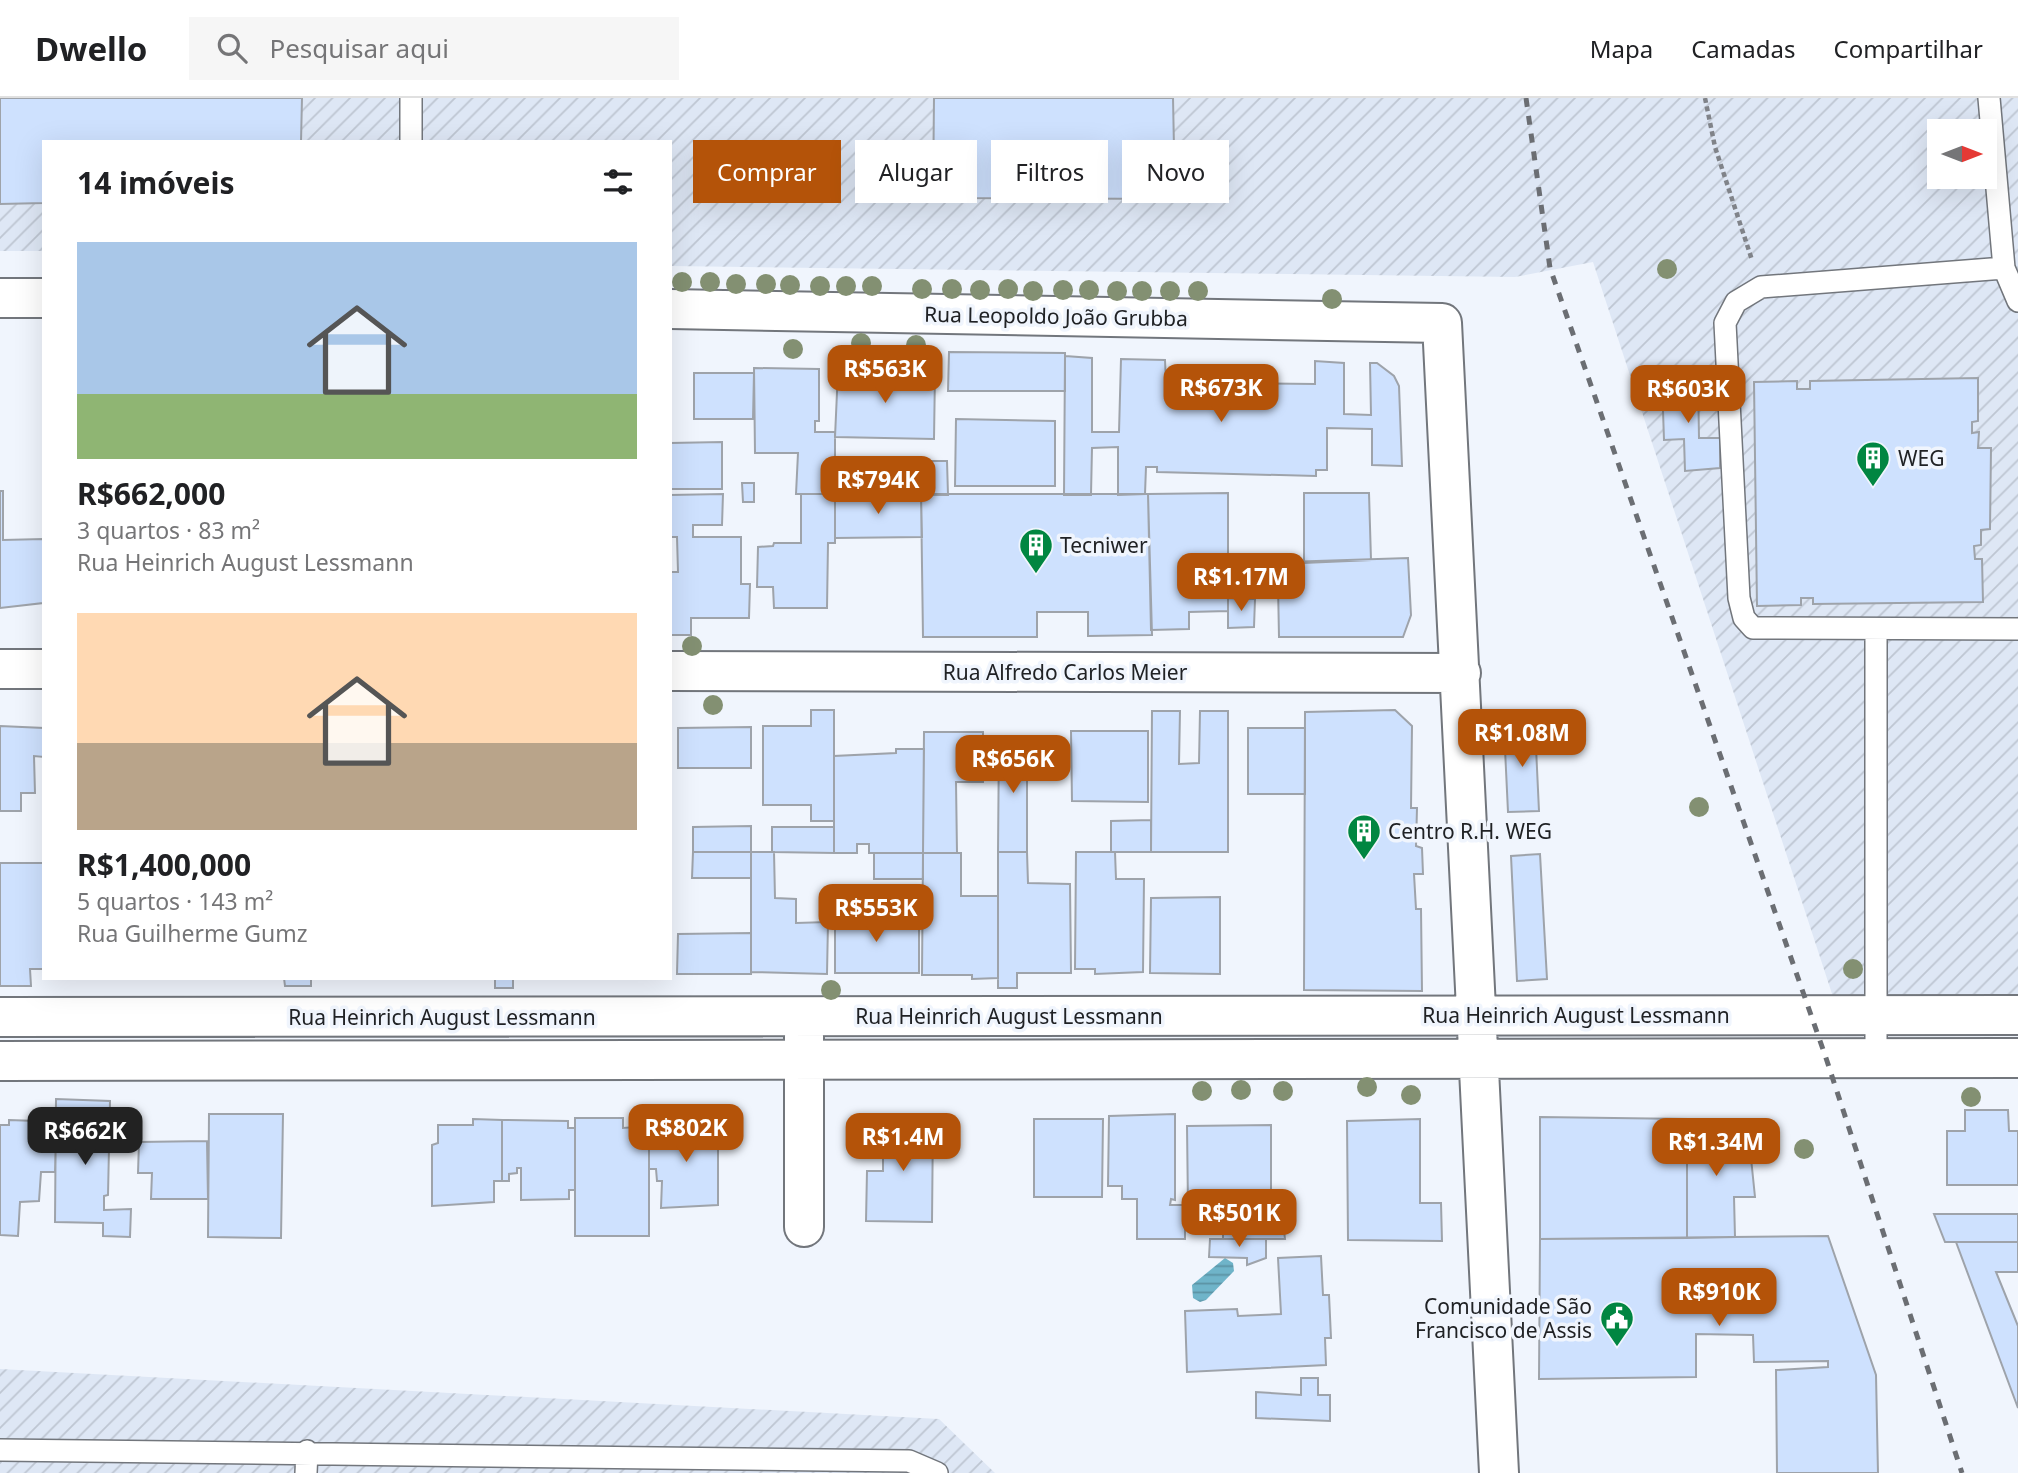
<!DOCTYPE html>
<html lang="pt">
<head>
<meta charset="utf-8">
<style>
  :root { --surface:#fff; --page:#f6f6f6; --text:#202124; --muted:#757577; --line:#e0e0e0; --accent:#b45309 }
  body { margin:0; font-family:"Noto Sans",sans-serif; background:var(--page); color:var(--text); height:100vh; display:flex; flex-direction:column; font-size:26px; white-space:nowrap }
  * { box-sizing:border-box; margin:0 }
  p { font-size:23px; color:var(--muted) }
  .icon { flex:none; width:38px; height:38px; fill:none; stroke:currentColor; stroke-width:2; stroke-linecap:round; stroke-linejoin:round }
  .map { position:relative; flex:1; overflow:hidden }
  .drawer { position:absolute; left:42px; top:42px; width:630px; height:840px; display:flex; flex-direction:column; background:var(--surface); border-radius:0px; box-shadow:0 7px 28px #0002 }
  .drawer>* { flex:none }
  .hud { position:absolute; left:693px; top:42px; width:665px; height:63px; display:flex; gap:14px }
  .needle { width:46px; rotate:90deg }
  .fabs { position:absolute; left:1927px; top:21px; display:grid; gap:14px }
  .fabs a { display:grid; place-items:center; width:70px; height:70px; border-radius:0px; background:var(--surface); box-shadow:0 7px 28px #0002; font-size:35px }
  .price { position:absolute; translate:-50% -60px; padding:0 16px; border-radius:14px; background:var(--accent); color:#fff; font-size:23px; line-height:46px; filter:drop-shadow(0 2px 4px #0008) }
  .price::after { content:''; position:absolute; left:50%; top:42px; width:21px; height:16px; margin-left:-10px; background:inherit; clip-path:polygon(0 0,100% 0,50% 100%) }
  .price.selected { background:#222; color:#fff }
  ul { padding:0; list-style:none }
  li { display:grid; align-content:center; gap:14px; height:371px; padding:0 35px }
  li span { display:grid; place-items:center; height:217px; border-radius:0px; color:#555 }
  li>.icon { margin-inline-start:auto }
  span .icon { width:126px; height:126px; fill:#fffc; stroke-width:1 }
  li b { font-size:30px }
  h2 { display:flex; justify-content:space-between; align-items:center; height:84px; padding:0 35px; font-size:30px }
  .tag { padding:0 24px; border-radius:0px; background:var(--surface); box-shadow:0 7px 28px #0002; font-size:24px; line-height:63px }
  .tag.selected { background:var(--accent); color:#fff }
  header { display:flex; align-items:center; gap:42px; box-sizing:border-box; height:98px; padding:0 35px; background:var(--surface); border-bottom:2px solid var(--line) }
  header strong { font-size:33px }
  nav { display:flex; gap:38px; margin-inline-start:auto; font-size:24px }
  .search { width:490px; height:63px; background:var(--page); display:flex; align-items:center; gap:18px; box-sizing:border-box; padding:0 24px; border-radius:0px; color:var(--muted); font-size:26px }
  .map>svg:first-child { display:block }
  .industrial { fill:url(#industrial-furrows); fill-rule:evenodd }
  .water { fill:url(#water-rules) }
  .building { fill:#cee1fe; stroke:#9ea3aa; stroke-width:2 }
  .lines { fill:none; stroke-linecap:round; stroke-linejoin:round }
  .lane-casing { stroke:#72767c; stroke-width:24 }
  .street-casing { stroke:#72767c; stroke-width:42 }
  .path { stroke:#808389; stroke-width:4.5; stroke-dasharray:5 3.5; stroke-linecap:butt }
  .lane { stroke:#fff; stroke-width:21 }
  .street { stroke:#fff; stroke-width:38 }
  .rail { stroke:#6b6e73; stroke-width:5; stroke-dasharray:9 9; stroke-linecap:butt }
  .tree { fill:#839072 }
  .labels { text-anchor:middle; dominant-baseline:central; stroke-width:7; stroke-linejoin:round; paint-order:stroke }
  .street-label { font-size:21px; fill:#202225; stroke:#f0f5fd }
  .poi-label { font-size:21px; fill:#202225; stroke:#f0f5fd; text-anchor:start }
</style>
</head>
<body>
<header>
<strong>Dwello</strong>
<div class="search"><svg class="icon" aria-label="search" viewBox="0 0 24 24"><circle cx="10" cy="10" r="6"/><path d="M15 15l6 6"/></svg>Pesquisar aqui</div>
<nav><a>Mapa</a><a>Camadas</a><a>Compartilhar</a></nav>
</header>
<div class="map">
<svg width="2018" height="1375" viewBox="0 0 2018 1375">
  <defs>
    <pattern id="industrial-furrows" width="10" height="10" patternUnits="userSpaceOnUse" patternTransform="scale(1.75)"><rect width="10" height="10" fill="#dee7f5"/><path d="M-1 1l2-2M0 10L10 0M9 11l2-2" fill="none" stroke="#bec6d2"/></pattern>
    <pattern id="water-rules" width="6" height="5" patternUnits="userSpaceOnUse" patternTransform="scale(1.75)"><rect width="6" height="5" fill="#6fb4c9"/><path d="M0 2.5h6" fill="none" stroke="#5b92a3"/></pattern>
  </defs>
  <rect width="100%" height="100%" fill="#f0f5fd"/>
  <path class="industrial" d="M0 0H2018V902H1834L1593 164 1515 179 670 168V44H44V153H0ZM1939 33H1984V79H1939Z
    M0 1271 939 1321 995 1375H0Z"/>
  <path class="water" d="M1225 1160 1233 1165 1234 1173 1206 1202 1200 1204 1193 1200 1192 1187Z"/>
  <path class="building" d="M0 0H302L301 44H44V105L0 106Z
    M934 0H1173L1175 101 933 100Z
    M949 254 1065 255V293H948Z
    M1065 258 1092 260V334H1119L1121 261 1165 262 1166 284 1315 286V263L1344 265V316L1371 317 1370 265H1377L1394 278 1399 288 1402 368 1372 367V331L1327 330V372H1316V378L1157 374V369H1146L1145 396 1118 397V349L1092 350 1091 397H1064Z
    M754 270 819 271V323H815V334H835V396H796L798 355H755Z
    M838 272 935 274 934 341 835 339Z
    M694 275H754L753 321H694Z
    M1978 280V323L1972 324V335L1979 334 1978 350H1991L1990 431 1981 432V447L1974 448 1975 461H1982L1983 504 1813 506V500H1801V507L1757 508 1754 284 1797 283V291H1810V283Z
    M1698 281 1699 340H1720V370L1685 373 1684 341 1664 342 1662 283Z
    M956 321 1055 323V388H955Z
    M722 344V391H670V345Z
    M835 363H947L948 397 835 396Z
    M742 385H754V404H743Z
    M0 393H3V442L43 441V505L0 510Z
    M1228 395V513L1189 514V531L1151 532 1148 396Z
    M1304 395H1369L1371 462 1304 465Z
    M723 396 722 427H693V439H741V486H750L749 520H691V537H670V474H678L677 439H670V397Z
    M801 396H835V445H828L827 510H774L773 489H757L758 449 773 448 774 445H801Z
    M835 396H921L922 439 835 440Z
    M921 396H1148L1152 537 1088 538V514H1037V539H923Z
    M1408 460 1411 517 1403 539H1279L1278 487 1228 488V466Z
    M1228 500 1255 501 1254 529 1228 530Z
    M811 612H834V723H811V707H763V628H811Z
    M1395 612 1412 628 1411 710H1417L1416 748 1422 750 1423 776H1414L1416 811H1421L1422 893 1304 892 1305 614Z
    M1152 613H1180L1179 666 1199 665 1200 613H1228V754H1151Z
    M0 628 44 630V659L34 658 35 695H21V713H0Z
    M1535 628 1539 713 1508 714 1504 630Z
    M751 629V670H678V630Z
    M1248 630H1305V696H1248Z
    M1071 633H1148V704L1072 703Z
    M924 634H983V684H956L957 755H923Z
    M999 639H1027V754H998Z
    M896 651H924L923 755H869V746H857V755H834V658L896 655Z
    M1151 722V754H1111V723Z
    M751 728V754H693V729Z
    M772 729H834V755L772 754Z
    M693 754H751V780H692Z
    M751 754H774L775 800 796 801V825L828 824 827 876 751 874Z
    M998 754H1027L1028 785 1070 786 1071 875H1017V890H998Z
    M1076 754H1115L1116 781H1144L1143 874 1095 876V871H1075Z
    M874 755H923V781H874Z
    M923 755H961V798H998V880L972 881V877H922Z
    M1540 756 1547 881 1517 883 1511 758Z
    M0 765H44V871H30L31 888H0Z
    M1220 799V876L1150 875 1151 800Z
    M848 807H878V823H919V875H835V823H848Z
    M751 835V876H677L678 836Z
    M284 880H311V888H285Z
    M495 880H513V890H495Z
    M56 1001 110 1003 108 1097 104 1098V1112L131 1111 130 1139 103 1138V1125L55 1124Z
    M1965 1012H2008L2009 1033H2018V1087H1947V1033H1965Z
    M209 1016H283L281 1140 208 1139Z
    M1175 1016V1102L1171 1101 1170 1107H1185V1141H1137V1101H1122V1088H1108L1109 1018Z
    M1540 1019 1687 1021V1140L1540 1141Z
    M575 1020H623V1030L649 1028V1138H575Z
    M883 1020H933L932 1124 866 1123 867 1073H883Z
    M473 1021 502 1022V1083H494V1104L432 1108V1047L438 1045V1027H473Z
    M1034 1021H1103L1102 1099H1034Z
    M1420 1021V1105H1441L1442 1143 1348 1142 1347 1023Z
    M9 1022 36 1023 35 1034H56L55 1074H41L39 1103 20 1104 18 1138 0 1137V1027H9Z
    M502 1022 568 1023V1030H575V1092H569V1101L521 1102V1070H517V1075L509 1076V1083H502Z
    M689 1023H718V1107L661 1110 662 1083H657L656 1071H649V1031L688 1030Z
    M1700 1023 1727 1025 1728 1030 1748 1031 1755 1099H1734L1735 1139 1687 1140V1028H1700Z
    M1271 1027V1117H1276L1277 1134 1284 1133 1285 1141H1223V1110L1188 1109 1187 1028Z
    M207 1043 208 1101H151L152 1075H138L139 1044Z
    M1934 1116H2018V1144H1945Z
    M1828 1138 1876 1277 1878 1375H1777L1776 1272 1828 1269V1263L1754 1264 1753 1237 1696 1236V1279L1539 1281 1540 1141Z
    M1210 1141H1266V1160L1247 1167V1160L1209 1159Z
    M1956 1144H2018V1174H1996L2018 1228V1310Z
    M1321 1158 1323 1197H1329L1331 1240H1325L1326 1267 1187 1274 1185 1213 1237 1211 1238 1218 1281 1216 1278 1160Z
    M1301 1280H1318V1297H1330V1323L1256 1320V1294L1301 1297Z"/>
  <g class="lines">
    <g class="lane-casing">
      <path id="lane" d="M411 0V44
        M1989 0 2004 170
        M2018 203 2004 170 1761 189 1736 204 1725 225 1739 500 1744 520 1753 530 2018 531
        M1876 532V960
        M0 1352 909 1363 937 1375
        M306 1375 307 1353"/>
    </g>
    <g class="street-casing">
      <path id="street" d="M0 200H44
        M670 211 1442 225 1499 1375
        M0 571H44
        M670 573 1461 575
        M0 919 2018 917
        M804 938V1129
        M0 963 2018 960"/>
    </g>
    <path class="path" d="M1705 0 1715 49 1752 162"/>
    <use href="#lane" class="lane"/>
    <use href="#street" class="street"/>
    <path class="rail" d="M1526 0 1550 170 1826 960 1962 1375"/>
  </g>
  <g class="tree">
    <circle cx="1667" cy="171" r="10"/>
    <circle cx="682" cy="184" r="10"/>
    <circle cx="710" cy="184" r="10"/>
    <circle cx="736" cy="186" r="10"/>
    <circle cx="766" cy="186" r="10"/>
    <circle cx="790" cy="187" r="10"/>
    <circle cx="820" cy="188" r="10"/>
    <circle cx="846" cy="188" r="10"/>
    <circle cx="872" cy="188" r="10"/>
    <circle cx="922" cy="191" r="10"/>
    <circle cx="952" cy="191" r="10"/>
    <circle cx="1008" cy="191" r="10"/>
    <circle cx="980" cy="192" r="10"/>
    <circle cx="1063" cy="192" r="10"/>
    <circle cx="1089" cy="192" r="10"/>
    <circle cx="1033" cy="193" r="10"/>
    <circle cx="1117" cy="193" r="10"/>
    <circle cx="1142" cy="193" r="10"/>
    <circle cx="1170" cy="193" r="10"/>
    <circle cx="1198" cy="193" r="10"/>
    <circle cx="1332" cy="201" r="10"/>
    <circle cx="861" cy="245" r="10"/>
    <circle cx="916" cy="247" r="10"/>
    <circle cx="793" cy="251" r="10"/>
    <circle cx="692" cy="548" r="10"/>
    <circle cx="713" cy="607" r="10"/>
    <circle cx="1699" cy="709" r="10"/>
    <circle cx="1853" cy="871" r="10"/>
    <circle cx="831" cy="892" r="10"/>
    <circle cx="1367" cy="989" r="10"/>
    <circle cx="1241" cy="992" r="10"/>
    <circle cx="1202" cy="993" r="10"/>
    <circle cx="1283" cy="993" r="10"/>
    <circle cx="1411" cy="997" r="10"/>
    <circle cx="1971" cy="999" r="10"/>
    <circle cx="1804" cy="1051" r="10"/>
  </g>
  <defs>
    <g id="building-pin" transform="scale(1.75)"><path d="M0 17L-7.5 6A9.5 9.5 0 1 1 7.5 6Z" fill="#018641" stroke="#f0f5fd"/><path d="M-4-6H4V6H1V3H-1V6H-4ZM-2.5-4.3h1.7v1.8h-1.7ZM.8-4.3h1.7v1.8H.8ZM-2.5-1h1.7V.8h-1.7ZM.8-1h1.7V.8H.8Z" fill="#fff"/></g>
    <g id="civic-pin" transform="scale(1.75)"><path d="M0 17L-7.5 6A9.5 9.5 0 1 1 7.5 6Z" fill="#018641" stroke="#f0f5fd"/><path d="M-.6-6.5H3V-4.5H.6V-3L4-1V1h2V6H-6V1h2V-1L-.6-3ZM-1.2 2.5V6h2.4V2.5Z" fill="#fff"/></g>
  </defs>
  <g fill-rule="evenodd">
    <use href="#building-pin" x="1873" y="360"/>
    <use href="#building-pin" x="1036" y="447"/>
    <use href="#building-pin" x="1364" y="733"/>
    <use href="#civic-pin" x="1617" y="1220"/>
  </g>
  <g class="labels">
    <g class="street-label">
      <text transform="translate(1056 218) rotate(1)">Rua Leopoldo João Grubba</text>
      <text x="1065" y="574">Rua Alfredo Carlos Meier</text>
      <text x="1576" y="917">Rua Heinrich August Lessmann</text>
      <text x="1009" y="918">Rua Heinrich August Lessmann</text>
      <text x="442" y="919">Rua Heinrich August Lessmann</text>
    </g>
    <g class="poi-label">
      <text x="1898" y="360">WEG</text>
      <text x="1060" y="447">Tecniwer</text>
      <text x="1388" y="733">Centro R.H. WEG</text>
      <text x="1592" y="1208" text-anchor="end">Comunidade São<tspan x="1592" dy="24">Francisco de Assis</tspan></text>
    </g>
  </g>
</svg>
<div class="fabs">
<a><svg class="needle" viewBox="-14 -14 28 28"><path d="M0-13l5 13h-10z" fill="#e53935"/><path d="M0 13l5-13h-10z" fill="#757577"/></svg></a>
</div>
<b class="price" style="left:885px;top:307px">R$563K</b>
<b class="price" style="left:1221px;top:326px">R$673K</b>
<b class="price" style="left:1688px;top:327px">R$603K</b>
<b class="price" style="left:878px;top:418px">R$794K</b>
<b class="price" style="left:1241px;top:515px">R$1.17M</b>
<b class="price" style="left:1522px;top:671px">R$1.08M</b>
<b class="price" style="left:1013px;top:697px">R$656K</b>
<b class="price" style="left:876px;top:846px">R$553K</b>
<b class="price" style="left:686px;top:1066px">R$802K</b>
<b class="price selected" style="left:85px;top:1069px">R$662K</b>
<b class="price" style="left:903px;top:1075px">R$1.4M</b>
<b class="price" style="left:1716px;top:1080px">R$1.34M</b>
<b class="price" style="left:1239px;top:1151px">R$501K</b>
<b class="price" style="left:1719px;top:1230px">R$910K</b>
<div class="hud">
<a class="tag selected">Comprar</a>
<a class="tag">Alugar</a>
<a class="tag">Filtros</a>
<a class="tag">Novo</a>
</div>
<section class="drawer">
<h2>14 imóveis<svg class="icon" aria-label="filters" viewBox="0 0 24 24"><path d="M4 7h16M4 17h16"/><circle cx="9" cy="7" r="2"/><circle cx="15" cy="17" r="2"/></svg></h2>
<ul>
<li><span style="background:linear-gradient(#a9c7e8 70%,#8fb573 0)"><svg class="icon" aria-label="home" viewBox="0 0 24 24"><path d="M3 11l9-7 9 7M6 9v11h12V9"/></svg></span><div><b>R$662,000</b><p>3 quartos · 83 m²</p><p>Rua Heinrich August Lessmann</p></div></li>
<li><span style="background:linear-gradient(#ffd9b3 60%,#b9a48a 0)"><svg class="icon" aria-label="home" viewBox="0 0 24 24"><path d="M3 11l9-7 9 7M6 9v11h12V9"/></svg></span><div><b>R$1,400,000</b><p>5 quartos · 143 m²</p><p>Rua Guilherme Gumz</p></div></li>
</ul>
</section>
</div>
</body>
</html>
